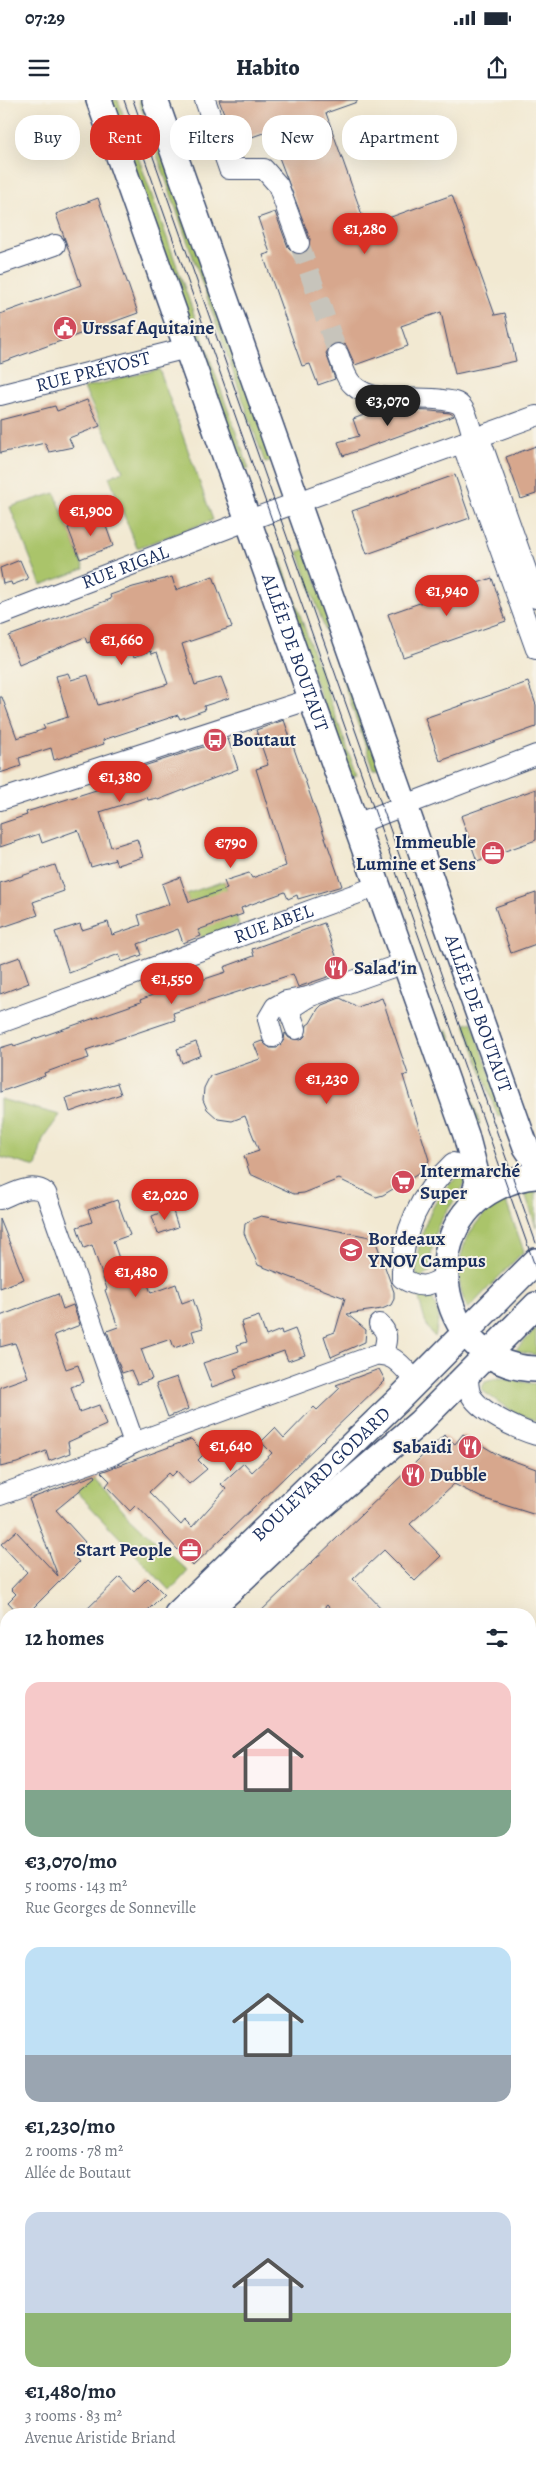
<!DOCTYPE html>
<html lang="en">
<head>
<meta charset="utf-8">
<style>
  :root { --surface:#fff; --page:#f6f6f7; --text:#1f2937; --muted:#747a83; --accent:#d93025 }
  body { margin:0; font-family:Alegreya,serif; background:var(--page); color:var(--text); height:100vh; display:flex; flex-direction:column; font-size:19px; white-space:nowrap }
  * { box-sizing:border-box; margin:0 }
  p { font-size:16px; color:var(--muted) }
  .icon { flex:none; width:28px; height:28px; fill:none; stroke:currentColor; stroke-width:2; stroke-linecap:round; stroke-linejoin:round }
  .map { position:relative; flex:1; overflow:hidden }
  .panel { position:absolute; left:0px; top:1508px; width:536px; height:866px; display:flex; flex-direction:column; background:var(--surface); border-radius:20px 20px 0 0; box-shadow:0 5px 20px #0002 }
  .panel>* { flex:none }
  .top-card { position:absolute; left:15px; top:15px; width:506px; height:45px; display:flex; gap:10px }
  .price { position:absolute; translate:-50% -42px; padding:0 11px; border-radius:18px; background:var(--accent); color:#fff; font-size:16px; line-height:32px; filter:drop-shadow(0 1px 2px #0008) }
  .price::after { content:''; position:absolute; left:50%; top:30px; width:15px; height:11px; margin-left:-8px; background:inherit; clip-path:polygon(0 0,100% 0,50% 100%) }
  .price.selected { background:#222; color:#fff }
  ul { padding:0; list-style:none }
  li { display:grid; align-content:center; gap:10px; height:265px; padding:0 25px }
  li span { display:grid; place-items:center; height:155px; border-radius:15px; color:#555 }
  li>.icon { margin-inline-start:auto }
  span .icon { width:90px; height:90px; fill:#fffc; stroke-width:1 }
  li b { font-size:21px }
  h2 { display:flex; justify-content:space-between; align-items:center; height:60px; padding:0 25px; font-size:21px }
  .tag { padding:0 18px; border-radius:20px; background:var(--surface); box-shadow:0 5px 20px #0002; font-size:18px; line-height:45px }
  .tag.selected { background:var(--accent); color:#fff }
  .status { display:flex; justify-content:space-between; align-items:center; height:35px; padding:0 25px; background:var(--surface); direction:ltr }
  .status svg { height:14px; fill:currentColor }
  header { display:flex; justify-content:space-between; align-items:center; height:65px; padding:0 25px; background:var(--surface); font-size:22px; font-weight:800 }
  .map>svg:first-child { display:block }
  .green { fill:#aac46a; stroke:#627a64 }
  .building { fill:#d7a78d }
  .lines { fill:none; stroke-linecap:round; stroke-linejoin:round }
  .minor-tunnel { stroke:#c7c4bb; stroke-width:20; stroke-dasharray:20 10; stroke-linecap:butt }
  .minor-casing { stroke:#3b4b6f; stroke-width:22 }
  .major-casing { stroke:#3b4b6f; stroke-width:28 }
  .minor { stroke:#fff; stroke-width:20 }
  .major { stroke:#fff; stroke-width:25 }
  .tram { stroke:#1b2f5e; stroke-width:1 }
  .labels { text-anchor:middle; dominant-baseline:central; stroke-width:4; stroke-linejoin:round; paint-order:stroke }
  .poi-label { font-size:19px; font-weight:bold; fill:#1b2f5e; stroke:#f7f3e8; text-anchor:start }
  .street-label { font-size:19px; fill:#1b2f5e; stroke:#f7f3e8 }
</style>
</head>
<body>
<div class="status"><b>07:29</b><svg viewBox="0 0 49 12"><path d="M0 12V9h3v3zM5 12V6h3v6zM10 12V3h3v9zM15 12V0h3v12zM26 1h20v11H26zM47 4h2v5h-2z"/></svg></div>
<header><svg class="icon" aria-label="menu" viewBox="0 0 24 24"><path d="M4 6h16M4 12h16M4 18h16"/></svg>Habito<svg class="icon" aria-label="share" viewBox="0 0 24 24"><path d="M12 15V3M7 8l5-5 5 5M5 13v7h14v-7"/></svg></header>
<div class="map">
<svg width="536" height="2373" viewBox="0 0 536 2373">
  <rect width="100%" height="100%" fill="#f7f3e8"/>
  <filter id="ink" filterUnits="userSpaceOnUse"><feTurbulence type="fractalNoise" baseFrequency=".02" numOctaves="2"/><feDisplacementMap in="SourceGraphic" scale="10" xChannelSelector="R" yChannelSelector="G"/><feConvolveMatrix kernelMatrix="1 2 1 2 8 2 1 2 1" color-interpolation-filters="sRGB"/></filter>
  <filter id="wash" filterUnits="userSpaceOnUse"><feTurbulence type="fractalNoise" baseFrequency=".0096" numOctaves="4" result="noise"/><feDisplacementMap in="SourceGraphic" scale="20" xChannelSelector="R" yChannelSelector="G"/><feGaussianBlur stdDeviation="1.12" result="paint"/><feColorMatrix in="noise" values="0 0 0 0 0 0 0 0 0 0 0 0 0 0 0 0 0 1.4 0 .05"/><feComposite in="paint" operator="in"/></filter>
  <g filter="url(#wash)">
    <rect width="100%" height="100%" fill="#f2e9d2"/>
    <path class="green" d="M110 0H118L249 369 241 372Z
      M138 0H146L273 361 265 363Z
      M159 269 213 420 137 448 109 377 123 371 84 288Z
      M55 393 84 469 41 485 10 407Z
      M305 449 382 667 374 670 298 452Z
      M280 458 357 676 349 678 273 460Z
      M224 781 239 824 201 838 186 794Z
      M472 922 505 1015 498 1017 465 924Z
      M448 930 480 1024 473 1026 440 933Z
      M0 999 60 1015 43 1039 36 1067 0 1057Z
      M468 1071C462 1097 449 1104 438 1126 432 1142 431 1157 429 1173L417 1179C413 1144 433 1087 468 1071Z
      M536 1091V1127L525 1093Z
      M505 1099 524 1151 468 1209C446 1168 467 1119 505 1099Z
      M431 1193 439 1217 435 1237C424 1228 422 1207 418 1195Z
      M536 1229V1255L515 1251Z
      M499 1278 536 1284V1321L510 1310 481 1290 485 1282Z
      M92 1376 127 1414 188 1471 170 1491 69 1384Z"/>
    <g id="blocks">
      <path class="building" d="M219 0H357V2L326 13 366 126 452 95 495 215 505 213 516 261 455 274 441 212 401 226 408 246 355 265 346 245 340 242 333 243 326 253 335 279 318 285 310 264 302 266 263 155 270 153 258 118 275 112 288 147 296 155 308 151 310 139 269 31 235 43Z
        M98 98 138 213 0 263V214L81 185 56 114Z
        M87 300 100 326 69 338 73 347 49 352 45 343 0 353V320L55 306 57 311Z
        M380 309 431 311 450 313 454 316 343 356 338 342 359 336 353 319Z
        M536 346V394L521 399 506 357Z
        M455 375 470 418 367 454 352 411Z
        M102 415 113 446 80 459 68 428Z
        M20 460 28 479 12 485 11 482 3 484 0 468Z
        M213 476 232 527 182 544 195 585 221 577 229 598 204 606 205 610 180 619 178 615 103 640 104 644 54 660 51 648 19 658 21 666 0 673V597H2L17 638 45 629 43 625 68 617 56 576 68 573 71 580 88 575 98 605 168 584 157 552 152 554 151 551 134 557 124 530 87 543 85 537 19 564 9 536 111 499 110 495 133 487 172 477 176 490Z
        M492 478 506 521 403 557 388 514Z
        M528 582 536 605V627L440 661 425 618Z
        M284 620 342 786 298 799 297 795 288 799 285 792 241 808 243 814 198 830 201 836 183 843 178 829 138 844 142 855 122 862 119 854 69 873 55 832 80 824 82 830 108 822 112 835 141 825 138 815 169 804 162 784 180 777 189 802 227 789 224 781 249 773 252 778 286 766 256 669 268 665 256 630Z
        M228 639 238 669 158 700 157 698 148 700 147 697 100 712 111 747 137 739 143 757 117 765 114 758 115 760 91 767 78 730 42 743 39 734 0 747V724L27 715 26 712 125 681 122 673Z
        M536 689V740L477 761 461 716Z
        M55 765 64 791 33 802 38 815 0 828V783Z
        M536 793V844L511 853 495 807Z
        M324 823 342 872 298 887 293 874 173 913 175 920 86 950 89 958 63 966 44 973 45 976 0 992V948L13 944 14 946 141 902 140 900 165 890V892L226 872 224 867 254 856 252 849Z
        M20 857 29 883 0 894V864Z
        M340 898 358 907 382 898 408 974 403 976 429 1060 425 1070 383 1095 376 1097 339 1079 304 1093 294 1094 250 1074 244 1056 259 1051 245 1016 232 1021 218 1019 207 1009 203 1000 204 988 210 976 260 959 254 944 262 941 270 948H277L284 940 285 933 289 938 301 940 305 936 307 925 310 923 318 909 322 905Z
        M196 942 201 955 182 963 177 949Z
        M117 983 121 994 70 1012 66 998Z
        M117 1100 130 1135 113 1141 125 1176 143 1170 151 1193 176 1184 182 1203 193 1199 203 1228 192 1231 195 1241 174 1248 171 1239 141 1249 152 1279 137 1284 131 1270 122 1273 107 1231 118 1227 105 1190 107 1189 92 1145 84 1148 77 1127 92 1122 88 1110Z
        M172 1108 178 1127 158 1134 152 1116Z
        M261 1116 370 1137 376 1142 394 1192V1199L391 1205 382 1209 347 1214 366 1230 365 1242 331 1257 324 1236 335 1232 345 1198 258 1165 244 1133 245 1124 253 1119Z
        M0 1119 24 1179 0 1188Z
        M58 1194 63 1209 73 1205 80 1225 54 1235 66 1269 78 1265 84 1282 71 1287 79 1312 99 1305 106 1325 68 1342 70 1353 49 1361 46 1351 17 1363 0 1367V1287L28 1277 15 1243 0 1247V1216Z
        M259 1216 266 1236 281 1230 282 1234 295 1229 305 1255 288 1261 284 1251 234 1269 237 1278 212 1287 203 1263 239 1251 237 1245 247 1242 241 1222Z
        M379 1269 385 1280 193 1466 136 1405 130 1411 106 1386 110 1381 101 1372 191 1339 205 1353 198 1360 207 1369 189 1384 177 1371 172 1376 169 1373 149 1392 181 1425 185 1420 192 1427 226 1389 221 1384 244 1363 252 1372 272 1353 261 1342 275 1328 284 1338 314 1307 317 1310 340 1288 336 1285Z
        M177 1277 188 1309 168 1317 156 1284Z
        M463 1334 500 1356 536 1369V1415L482 1398 454 1384 410 1424 441 1456 415 1481 384 1450 353 1479 387 1514H335L327 1505 317 1514H258L444 1335 455 1344Z
        M95 1375 96 1377 56 1410 85 1442 72 1454 79 1462 27 1514H19L8 1502 16 1494 11 1489 27 1472 1 1444 16 1431 58 1476 29 1399Z
        M120 1477 134 1492 148 1478 164 1494 144 1514H82Z"/>
    </g>
  </g>
  <g filter="url(#ink)">
    <use href="#blocks" fill-opacity="0" stroke="#3b4b6f" stroke-width="1"/>
    <g class="lines">
      <path class="minor-tunnel" d="M299 143 338 254"/>
      <g class="minor-casing">
        <g id="minor">
          <path d="M205 0 229 69H264L278 85 299 143"/>
          <path d="M0 164 55 145"/>
          <path d="M338 254C342 264 345 278 353 285 375 306 416 295 443 300 449 301 457 301 461 306 468 313 470 329 474 339"/>
          <path id="s1" d="M0 295 187 248"/>
          <path d="M479 336 536 498"/>
          <path d="M462 343 536 549"/>
          <path id="s2" d="M0 515 249 420 536 316"/>
          <path d="M0 700 311 599"/>
          <path d="M356 724 536 655"/>
          <path id="s3" d="M0 923 378 786"/>
          <path d="M296 929 290 913 291 908 308 897"/>
          <path d="M273 937 268 919 275 907 286 901 308 897 404 863"/>
          <path d="M0 1099C15 1093 32 1082 46 1093L134 1343"/>
          <path d="M444 1177C428 1187 419 1189 402 1178 401 1133 420 1094 453 1063"/>
          <path d="M379 1224C390 1233 386 1242 383 1254"/>
          <path d="M468 1274C468 1280 468 1287 470 1293 477 1311 519 1330 536 1335"/>
          <path d="M0 1395 110 1356 134 1343 375 1255C395 1253 402 1267 416 1281"/>
          <path d="M0 1661 6 1659"/>
          <path d="M0 1737 6 1740"/>
          <path d="M530 1870 536 1887"/>
          <path d="M530 1903 536 1900"/>
          <path d="M0 1948 6 1946"/>
          <path d="M0 2108 6 2106"/>
          <path d="M530 2149 536 2147"/>
          <path d="M530 2227 536 2220"/>
          <path d="M401 2373 406 2368"/>
        </g>
      </g>
      <g class="major-casing">
        <g id="major">
          <path id="s4" d="M99 0 466 1035 478 1081 471 1106"/>
          <path id="s5" d="M155 0 519 1028 526 1047 536 1062"/>
          <path d="M536 1076C522 1076 508 1082 496 1088 411 1131 440 1267 536 1269"/>
          <path id="s6" d="M177 1514 398 1300 536 1161"/>
          <path d="M205 1514 302 1423 419 1323 536 1205"/>
          <path d="M0 1684 6 1678"/>
          <path d="M0 1712 6 1706"/>
        </g>
      </g>
      <use href="#minor" class="minor"/>
      <use href="#major" class="major"/>
      <path class="tram" d="M124 0 536 1169
        M133 0 536 1143"/>
    </g>
  </g>
  <defs>
    <g id="civic-disc" transform="scale(1.25)"><circle r="9.5" fill="#d1495b" stroke="#f7f3e8"/><path d="M-.6-6.5H3V-4.5H.6V-3L4-1V1h2V6H-6V1h2V-1L-.6-3ZM-1.2 2.5V6h2.4V2.5Z" fill="#fff"/></g>
    <g id="bus-disc" transform="scale(1.25)"><circle r="9.5" fill="#d1495b" stroke="#f7f3e8"/><path d="M-5-6H5V4H4V6H2V4H-2V6H-4V4H-5ZM-3.5-4V0h7V-4ZM-3.5 1.2v1.5H-2V1.2ZM2 1.2v1.5H3.5V1.2Z" fill="#fff"/></g>
    <g id="office-disc" transform="scale(1.25)"><circle r="9.5" fill="#d1495b" stroke="#f7f3e8"/><path d="M-6-3h4V-5.5h4V-3h4V5H-6ZM-1-4.5V-3h2v-1.5ZM-6 0V1H6V0Z" fill="#fff"/></g>
    <g id="restaurant-disc" transform="scale(1.25)"><circle r="9.5" fill="#d1495b" stroke="#f7f3e8"/><path d="M-5-6h1v4h1v-4h1v4h1v-4h1v5L-1.5 .5V6h-2V.5L-5-1ZM5-6V6H3V1.5H1.5Q1.5-4 5-6Z" fill="#fff"/></g>
    <g id="supermarket-disc" transform="scale(1.25)"><circle r="9.5" fill="#d1495b" stroke="#f7f3e8"/><path d="M-6-5.5h2.5l.6 2H6L4.5 2H-2.5L-4.4-4H-6ZM-1.5 3.2a1.3 1.3 0 1 0 .1 0ZM3 3.2a1.3 1.3 0 1 0 .1 0Z" fill="#fff"/></g>
    <g id="university-disc" transform="scale(1.25)"><circle r="9.5" fill="#d1495b" stroke="#f7f3e8"/><path d="M0-5L7-2L0 1L-7-2ZM-4 1L0 2.5L4 1V4Q0 6-4 4Z" fill="#fff"/></g>
  </defs>
  <g fill-rule="evenodd">
    <use href="#civic-disc" x="65" y="228"/>
    <use href="#bus-disc" x="215" y="640"/>
    <use href="#office-disc" x="493" y="753"/>
    <use href="#restaurant-disc" x="336" y="868"/>
    <use href="#supermarket-disc" x="403" y="1082"/>
    <use href="#university-disc" x="351" y="1150"/>
    <use href="#restaurant-disc" x="470" y="1347"/>
    <use href="#restaurant-disc" x="413" y="1375"/>
    <use href="#office-disc" x="190" y="1450"/>
  </g>
  <g class="labels">
    <g class="poi-label">
      <text x="82" y="228">Urssaf Aquitaine</text>
      <text x="232" y="640">Boutaut</text>
      <text x="476" y="742" text-anchor="end">Immeuble<tspan x="476" dy="22">Lumine et Sens</tspan></text>
      <text x="354" y="868">Salad'in</text>
      <text x="420" y="1071">Intermarché<tspan x="420" dy="22">Super</tspan></text>
      <text x="368" y="1139">Bordeaux<tspan x="368" dy="22">YNOV Campus</tspan></text>
      <text x="452" y="1347" text-anchor="end">Sabaïdi</text>
      <text x="430" y="1375">Dubble</text>
      <text x="172" y="1450" text-anchor="end">Start People</text>
    </g>
    <g class="street-label">
      <text stroke="none"><textPath href="#s1" startOffset="96">RUE PRÉVOST</textPath></text>
      <text stroke="none"><textPath href="#s2" startOffset="134">RUE RIGAL</textPath></text>
      <text stroke="none"><textPath href="#s4" startOffset="586">ALLÉE DE BOUTAUT</textPath></text>
      <text stroke="none"><textPath href="#s3" startOffset="291">RUE ABEL</textPath></text>
      <text stroke="none"><textPath href="#s5" startOffset="969">ALLÉE DE BOUTAUT</textPath></text>
      <text stroke="none"><textPath href="#s6" startOffset="201">BOULEVARD GODARD</textPath></text>
    </g>
  </g>
</svg>
<b class="price" style="left:365px;top:155px">€1,280</b>
<b class="price selected" style="left:388px;top:327px">€3,070</b>
<b class="price" style="left:91px;top:437px">€1,900</b>
<b class="price" style="left:447px;top:517px">€1,940</b>
<b class="price" style="left:122px;top:566px">€1,660</b>
<b class="price" style="left:120px;top:703px">€1,380</b>
<b class="price" style="left:231px;top:769px">€790</b>
<b class="price" style="left:172px;top:905px">€1,550</b>
<b class="price" style="left:327px;top:1005px">€1,230</b>
<b class="price" style="left:165px;top:1121px">€2,020</b>
<b class="price" style="left:136px;top:1198px">€1,480</b>
<b class="price" style="left:231px;top:1372px">€1,640</b>
<div class="top-card">
<a class="tag">Buy</a>
<a class="tag selected">Rent</a>
<a class="tag">Filters</a>
<a class="tag">New</a>
<a class="tag">Apartment</a>
</div>
<section class="panel">
<h2>12 homes<svg class="icon" aria-label="filters" viewBox="0 0 24 24"><path d="M4 7h16M4 17h16"/><circle cx="9" cy="7" r="2"/><circle cx="15" cy="17" r="2"/></svg></h2>
<ul>
<li><span style="background:linear-gradient(#f6c9c9 70%,#7fa58c 0)"><svg class="icon" aria-label="home" viewBox="0 0 24 24"><path d="M3 11l9-7 9 7M6 9v11h12V9"/></svg></span><div><b>€3,070/mo</b><p>5 rooms · 143 m²</p><p>Rue Georges de Sonneville</p></div></li>
<li><span style="background:linear-gradient(#bfe0f5 70%,#9aa5b1 0)"><svg class="icon" aria-label="home" viewBox="0 0 24 24"><path d="M3 11l9-7 9 7M6 9v11h12V9"/></svg></span><div><b>€1,230/mo</b><p>2 rooms · 78 m²</p><p>Allée de Boutaut</p></div></li>
<li><span style="background:linear-gradient(#c9d6e8 65%,#8fb573 0)"><svg class="icon" aria-label="home" viewBox="0 0 24 24"><path d="M3 11l9-7 9 7M6 9v11h12V9"/></svg></span><div><b>€1,480/mo</b><p>3 rooms · 83 m²</p><p>Avenue Aristide Briand</p></div></li>
</ul>
</section>
</div>
</body>
</html>
